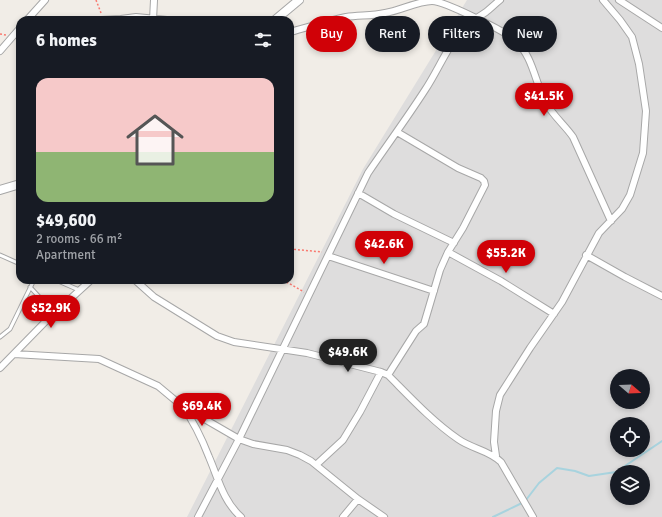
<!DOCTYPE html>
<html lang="en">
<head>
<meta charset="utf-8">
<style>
  :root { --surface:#171b24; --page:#20242c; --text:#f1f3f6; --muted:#9ea1a6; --accent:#d00107 }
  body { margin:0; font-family:Signika,sans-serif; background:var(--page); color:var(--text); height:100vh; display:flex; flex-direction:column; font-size:15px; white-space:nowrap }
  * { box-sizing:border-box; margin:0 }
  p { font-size:13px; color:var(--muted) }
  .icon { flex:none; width:22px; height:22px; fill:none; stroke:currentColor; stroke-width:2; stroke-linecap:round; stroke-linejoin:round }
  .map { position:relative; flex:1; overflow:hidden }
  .sheet { position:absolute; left:16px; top:16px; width:278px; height:268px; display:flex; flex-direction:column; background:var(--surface); border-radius:12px; box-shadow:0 2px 6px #0003 }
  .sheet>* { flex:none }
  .banner { position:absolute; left:306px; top:16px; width:296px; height:36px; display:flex; gap:8px }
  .needle { width:26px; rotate:109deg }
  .tools { position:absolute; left:610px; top:369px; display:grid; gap:8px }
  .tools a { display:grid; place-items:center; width:40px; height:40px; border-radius:50%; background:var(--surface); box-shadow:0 2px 6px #0003; font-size:20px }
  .price { position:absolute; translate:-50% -34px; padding:0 9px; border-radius:14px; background:var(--accent); color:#fff; font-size:13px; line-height:26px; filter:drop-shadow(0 1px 2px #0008) }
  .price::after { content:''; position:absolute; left:50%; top:24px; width:12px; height:9px; margin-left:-6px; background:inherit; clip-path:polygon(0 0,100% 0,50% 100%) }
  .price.on { background:#222; color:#fff }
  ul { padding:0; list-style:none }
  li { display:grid; align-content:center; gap:8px; height:212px; padding:0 20px }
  li span { display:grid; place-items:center; height:124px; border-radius:12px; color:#555 }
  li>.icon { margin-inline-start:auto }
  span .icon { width:72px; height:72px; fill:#fffc; stroke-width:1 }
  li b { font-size:17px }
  h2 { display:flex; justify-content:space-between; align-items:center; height:48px; padding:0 20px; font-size:17px }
  .tag { padding:0 14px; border-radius:18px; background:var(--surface); box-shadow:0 2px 6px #0003; font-size:14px; line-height:36px }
  .tag.on { background:var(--accent); color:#fff }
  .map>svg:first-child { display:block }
  .residential { fill:#dedddd; fill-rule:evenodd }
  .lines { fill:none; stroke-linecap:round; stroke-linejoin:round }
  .stream { stroke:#a8d3de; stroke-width:2 }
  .service-casing { stroke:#a7a7a7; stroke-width:5 }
  .minor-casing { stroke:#a7a7a7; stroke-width:8 }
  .tertiary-casing { stroke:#a7a7a7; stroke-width:10 }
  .path { stroke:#f9796f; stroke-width:1.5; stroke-dasharray:2 2; stroke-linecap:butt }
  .service { stroke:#fff; stroke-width:3 }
  .minor { stroke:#fff; stroke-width:6 }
  .tertiary { stroke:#fff; stroke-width:8 }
</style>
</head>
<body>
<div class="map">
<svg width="662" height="517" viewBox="0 0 662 517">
  <rect width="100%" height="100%" fill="#f1ede7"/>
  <path class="residential" d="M467 0H662V517H187L363 169ZM617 376H643V402H617ZM617 424H643V450H617ZM617 472H643V498H617Z"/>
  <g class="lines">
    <path class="stream" d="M526 500 539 483 557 468 575 471 589 476 616 472 662 441
      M493 517 522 503"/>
    <g class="service-casing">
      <path id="service" d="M0 255 20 264
        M56 280 79 290
        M30 287 55 314
        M0 337 10 329 34 280"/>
    </g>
    <g class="minor-casing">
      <path id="minor" d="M619 0 662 28
        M27 20 45 0
        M101 20 121 19 136 17 167 20
        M153 20 154 0
        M290 32C309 27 327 21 346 17 359 15 372 16 385 13 399 11 418 1 432 1 444 1 507 32 516 41 533 57 535 82 545 101 552 115 564 124 573 137L611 221
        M0 51 20 28
        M358 193 394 214 454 243
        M448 252 501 281 554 314
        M586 255 625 277 662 296
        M328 256 434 291
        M135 280 154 297 217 336 234 342 307 353 381 372 388 375C410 397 432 421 458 439 472 449 489 450 501 462L533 517
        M14 354 99 359 158 386 182 406 239 439 253 444 287 450 300 455 311 461 358 499 384 517
        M0 368 47 320 91 280
        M388 375 416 331 424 324 440 270 448 252 463 228 485 185 484 181 481 178 458 168 397 132
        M183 407C194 422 202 439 209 457 218 478 223 501 241 517
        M496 456 494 442 496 411 500 395 530 348 562 302 599 233 622 209 630 195 643 153 646 111 639 64 632 37 620 20 603 0
        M317 464 343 440 360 412 381 372
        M198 517 239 439 368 173C387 145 407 118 425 90 439 69 448 44 466 26 472 20 479 17 486 12 491 8 495 4 500 0
        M343 517 358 499"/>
    </g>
    <g class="tertiary-casing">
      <path id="tertiary" d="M275 20 299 0
        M0 190 20 184"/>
    </g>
    <path class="path" d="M96 0 101 13
      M0 34 6 35
      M290 249 322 252
      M283 280 304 292"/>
    <use href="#service" class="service"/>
    <use href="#minor" class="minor"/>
    <use href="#tertiary" class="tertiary"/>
  </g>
</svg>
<div class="tools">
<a><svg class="needle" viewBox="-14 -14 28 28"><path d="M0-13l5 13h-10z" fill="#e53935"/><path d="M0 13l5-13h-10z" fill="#9ea1a6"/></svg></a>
<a><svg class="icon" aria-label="locate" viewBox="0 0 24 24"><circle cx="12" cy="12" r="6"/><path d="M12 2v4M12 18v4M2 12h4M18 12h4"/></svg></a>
<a><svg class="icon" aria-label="layers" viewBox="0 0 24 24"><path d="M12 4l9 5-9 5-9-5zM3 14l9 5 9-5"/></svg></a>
</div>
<b class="price" style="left:544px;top:117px">$41.5K</b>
<b class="price" style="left:384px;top:265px">$42.6K</b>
<b class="price" style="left:506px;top:274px">$55.2K</b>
<b class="price" style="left:51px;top:329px">$52.9K</b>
<b class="price on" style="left:348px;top:373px">$49.6K</b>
<b class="price" style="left:202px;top:427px">$69.4K</b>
<div class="banner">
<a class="tag on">Buy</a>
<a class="tag">Rent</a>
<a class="tag">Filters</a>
<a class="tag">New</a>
</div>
<section class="sheet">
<h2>6 homes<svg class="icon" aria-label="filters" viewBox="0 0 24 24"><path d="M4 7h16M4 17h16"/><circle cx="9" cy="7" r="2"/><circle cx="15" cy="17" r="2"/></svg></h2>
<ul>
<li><span style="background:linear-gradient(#f6c9c9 60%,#8fb573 0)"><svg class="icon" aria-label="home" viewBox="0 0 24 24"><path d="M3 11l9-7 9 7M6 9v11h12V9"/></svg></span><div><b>$49,600</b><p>2 rooms · 66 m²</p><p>Apartment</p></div></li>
</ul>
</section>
</div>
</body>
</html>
